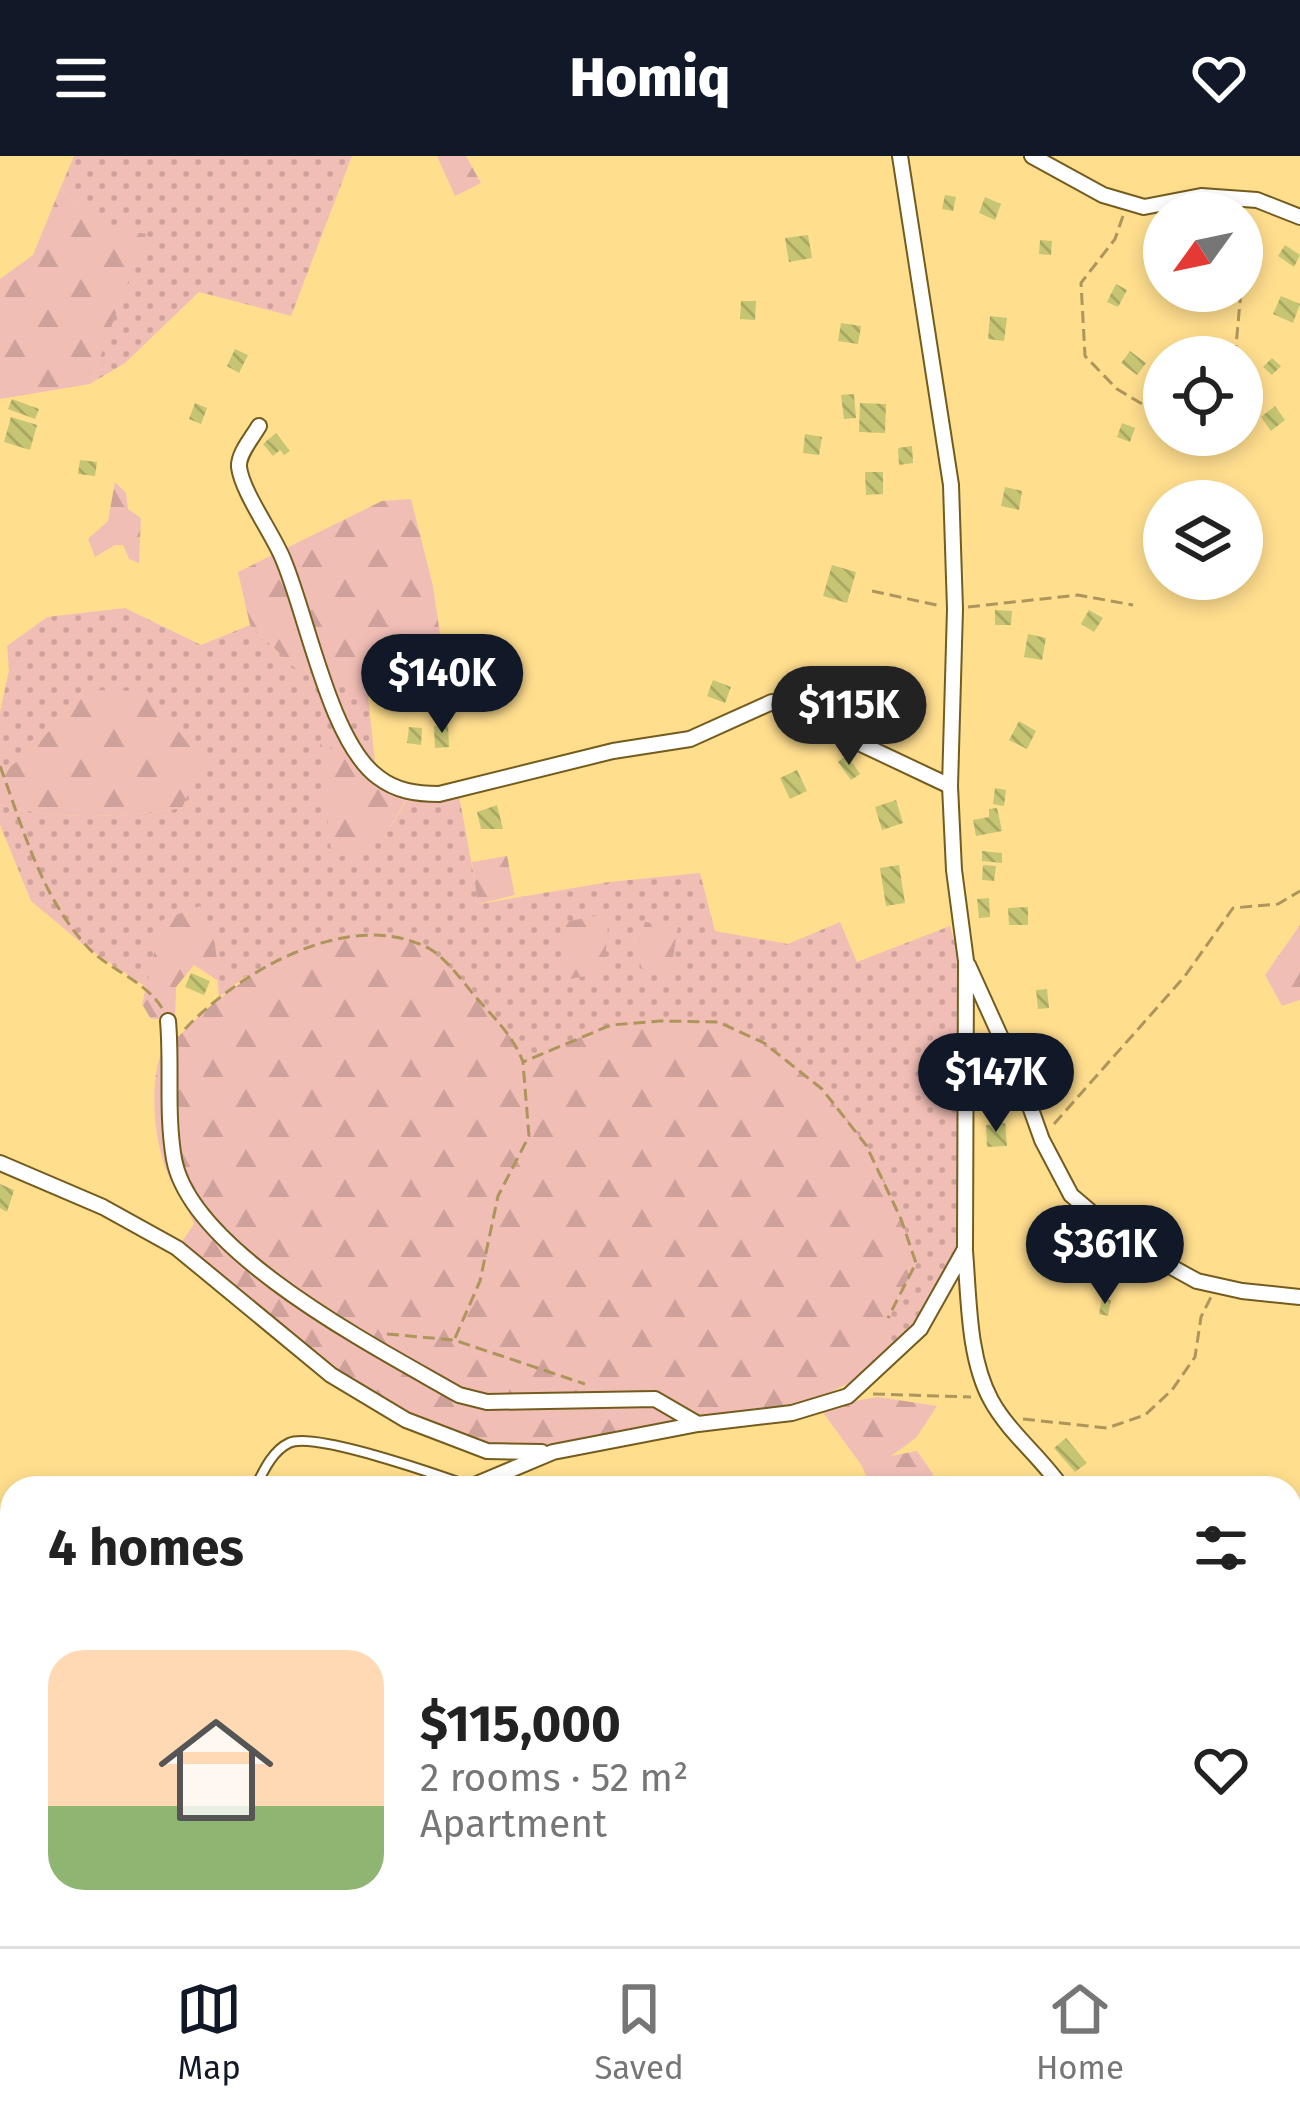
<!DOCTYPE html>
<html lang="en">
<head>
<meta charset="utf-8">
<style>
  :root { --surface:#fff; --page:#f6f6f6; --text:#222; --muted:#767676; --line:#e0e0e0; --accent:#111827 }
  body { margin:0; font-family:"Fira Sans",sans-serif; background:var(--page); color:var(--text); height:100vh; display:flex; flex-direction:column; font-size:45px; white-space:nowrap }
  * { box-sizing:border-box; margin:0 }
  p { font-size:39px; color:var(--muted) }
  .icon { flex:none; width:66px; height:66px; fill:none; stroke:currentColor; stroke-width:2; stroke-linecap:round; stroke-linejoin:round }
  .map { position:relative; flex:1; overflow:hidden }
  .panel { position:absolute; left:0px; top:1320px; width:1302px; height:471px; display:flex; flex-direction:column; background:var(--surface); border-radius:36px 36px 0 0; box-shadow:0 6px 18px #0003 }
  .panel>* { flex:none }
  .needle { width:78px; rotate:237deg }
  .tools { position:absolute; left:1143px; top:36px; display:grid; gap:24px }
  .tools a { display:grid; place-items:center; width:120px; height:120px; border-radius:50%; background:var(--surface); box-shadow:0 6px 18px #0003; font-size:60px }
  .price { position:absolute; translate:-50% -102px; padding:0 27px; border-radius:42px; background:var(--accent); color:#fff; font-size:39px; line-height:78px; filter:drop-shadow(0 3px 6px #0008) }
  .price::after { content:''; position:absolute; left:50%; top:72px; width:36px; height:27px; margin-left:-18px; background:inherit; clip-path:polygon(0 0,100% 0,50% 100%) }
  .price.on { background:#222; color:#fff }
  ul { padding:0; list-style:none }
  li { display:flex; align-items:center; gap:36px; height:300px; padding:0 48px }
  li span { display:grid; place-items:center; flex:none; width:336px; height:240px; border-radius:36px; color:#555 }
  li>.icon { margin-inline-start:auto }
  span .icon { width:144px; height:144px; fill:#fffc; stroke-width:1 }
  li b { font-size:51px }
  h2 { display:flex; justify-content:space-between; align-items:center; height:144px; padding:0 48px; font-size:51px }
  header { display:flex; justify-content:space-between; align-items:center; height:156px; padding:0 48px; background:var(--accent); color:#fff; font-size:54px; font-weight:800 }
  .tabs { display:flex; justify-content:space-around; align-items:center; height:168px; border-top:3px solid var(--line); background:var(--surface); font-size:33px; color:var(--muted) }
  .tabs a { display:grid; justify-items:center; gap:6px }
  .tabs .on { color:var(--accent) }
  .map>svg:first-child { display:block }
  .grass { fill:url(#grass-dots) }
  .forest { fill:url(#forest-firs) }
  .building { fill:url(#building-back-hatch) }
  .lines { fill:none; stroke-linecap:round; stroke-linejoin:round }
  .service-casing { stroke:#735c1e; stroke-width:12 }
  .minor-casing { stroke:#735c1e; stroke-width:18 }
  .path { stroke:#ae955c; stroke-width:3; stroke-dasharray:12 6; stroke-linecap:butt }
  .service { stroke:#fff; stroke-width:8 }
  .minor { stroke:#fff; stroke-width:14 }
</style>
</head>
<body>
<header><svg class="icon" aria-label="menu" viewBox="0 0 24 24"><path d="M4 6h16M4 12h16M4 18h16"/></svg>Homiq<svg class="icon" aria-label="heart" viewBox="0 0 24 24"><path d="M12 20l-8-8c-3-5 5-10 8-4 3-6 11-1 8 4z"/></svg></header>
<div class="map">
<svg width="1300" height="1790" viewBox="0 0 1300 1790">
  <defs>
    <pattern id="grass-dots" width="8" height="8" patternUnits="userSpaceOnUse" patternTransform="scale(3)"><rect width="8" height="8" fill="#f1beb6"/><path d="M2 2h.1M6 6h.1" fill="none" stroke="#cea29b" stroke-width="1.8" stroke-linecap="round"/></pattern>
    <pattern id="forest-firs" width="22" height="20" patternUnits="userSpaceOnUse" patternTransform="scale(3)"><rect width="22" height="20" fill="#f1beb6"/><path d="M5 1l3.5 6h-7zM16 11l3.5 6h-7z" fill="#cea29b"/></pattern>
    <pattern id="building-back-hatch" width="6" height="6" patternUnits="userSpaceOnUse" patternTransform="scale(3)"><rect width="6" height="6" fill="#c6c573"/><path d="M-1 5l2 2M0 0l6 6M5-1l2 2" fill="none" stroke="#a9a862"/></pattern>
  </defs>
  <rect width="100%" height="100%" fill="#ffde8e"/>
  <path class="grass" d="M74 0H352L291 160 199 136 125 207 90 228 145 79 103 70 60 33Z
    M125 452 201 489 250 469 294 511 368 540 383 683 411 637 458 634 479 748 609 726 700 717 715 775 788 788 840 766 857 806 950 770 959 802V1088L927 1160 888 1197V1162L916 1107C892 1035 869 993 822 933L550 894 523 906 246 820 219 841 214 781 149 833 86 791 31 745 0 669V649C65 665 116 661 182 652L83 534 34 593 0 618V556L9 514 7 490 47 461Z"/>
  <path class="forest" d="M437 0H466L481 27 455 40Z
    M60 33 103 70 146 78 90 228 0 243V123L33 99Z
    M115 326 126 337 128 353 141 362 139 407 129 403 123 389H115L95 401 88 383 108 365Z
    M411 343 433 430 441 485 385 547 294 511 250 469 238 416 382 345Z
    M83 534 148 535 202 606 182 652C116 661 65 665 0 649V618L34 593Z
    M320 587 413 632 383 683 332 704Z
    M507 700 515 739 478 748 472 706Z
    M200 750 214 781 220 826 194 809 176 831 175 863H151L142 848 162 764Z
    M609 757 604 817 564 824 560 767Z
    M645 766 678 770 670 821 642 812 636 798Z
    M1300 769V844L1282 850 1265 819Z
    M365 778C377 779 392 779 404 782 444 795 508 867 523 905L611 869 660 865 718 866 764 887 822 933 866 989 901 1063 916 1107 888 1162V1208L804 1249 697 1260 555 1295H488L406 1263 332 1218 178 1091 194 1068C188 1053 180 1040 172 1027 155 995 150 942 158 907 160 896 172 887 180 879 232 824 291 792 365 778Z
    M878 1241 937 1250 916 1282 891 1300 917 1295 933 1318 930 1332H871L862 1310 819 1251Z"/>
  <path class="building" d="M945 39 956 41 953 55 942 53Z
    M985 41 1001 48 995 64 979 57Z
    M808 79 812 102 789 106 785 82Z
    M1040 84 1052 85 1051 99 1039 98Z
    M1285 89 1300 99 1294 111 1278 100Z
    M1116 128 1127 134 1118 151 1107 146Z
    M1207 135H1233L1225 150 1205 138Z
    M1281 140 1300 148 1293 167 1273 158Z
    M741 145H756L755 164 740 163Z
    M990 160 1007 162 1004 185 988 183Z
    M841 167 861 170 858 188 838 185Z
    M235 193 248 199 239 217 227 210Z
    M1130 195 1146 207 1137 219 1121 207Z
    M1272 202 1281 210 1272 219 1263 211Z
    M854 238 856 262 844 263 841 239Z
    M12 243 39 253 35 263 8 253Z
    M195 247 207 252 201 268 189 263Z
    M860 247 886 248 885 277 859 276Z
    M1275 250 1285 264 1271 275 1261 261Z
    M11 261 37 269 30 294 4 286Z
    M1122 267 1135 272 1130 286 1117 281Z
    M276 277 290 295 284 299 280 294 273 300 263 288Z
    M805 278 822 281 819 299 803 297Z
    M912 290 913 307 899 309 898 292Z
    M80 304 97 306 95 320 78 318Z
    M865 316H883V338L866 339Z
    M1005 331 1022 335 1019 354 1001 350Z
    M832 409 856 416 847 447 823 440Z
    M995 454 1012 455 1011 469H995Z
    M1089 454 1103 462 1094 476 1081 468Z
    M1028 478 1046 482 1042 504 1024 501Z
    M713 524 731 531 725 547 707 540Z
    M1019 565 1036 575 1027 593 1009 584Z
    M448 569 449 591 435 592 434 570Z
    M409 571 422 572 421 589 407 587Z
    M847 599 860 618 851 624 838 606Z
    M797 614 807 635 790 643 780 622Z
    M995 632 1006 634 1004 650 993 648Z
    M896 644 903 667 882 674 875 651Z
    M497 649 503 673H481L477 656Z
    M997 652 1002 675 976 680 973 664 989 661V653Z
    M982 695 1002 697V707L982 705Z
    M899 709 905 747 886 750 880 712Z
    M983 709 996 710 994 725 982 724Z
    M989 742 990 761 979 762 977 743Z
    M1028 751V769H1009L1008 752Z
    M191 817 210 825 204 839 185 831Z
    M1047 833 1049 852 1038 853 1036 834Z
    M977 920H994L995 935 978 936Z
    M1005 967 1007 990 987 991 986 969Z
    M0 1028 14 1034 7 1056 0 1052Z
    M1102 1142 1111 1144 1108 1160 1099 1158Z
    M1066 1282 1087 1307 1075 1316 1054 1292Z
    M264 1321 286 1332H259Z"/>
  <g class="lines">
    <g class="service-casing">
      <path id="service" d="M255 1332C263 1316 272 1295 289 1287 314 1275 441 1320 472 1331"/>
    </g>
    <g class="minor-casing">
      <path id="minor" d="M1032 0 1103 39 1144 51 1201 40 1257 44 1300 61
        M259 270C252 282 238 298 239 311 242 336 273 378 283 403 307 459 330 586 378 621 396 635 416 638 439 638L613 595 690 583 772 546 950 630
        M968 809 1022 928 1042 984 1071 1039 1126 1086 1197 1125 1242 1135 1300 1141
        M168 865C172 910 166 957 174 1003 191 1097 381 1194 459 1239L487 1246 655 1243 698 1268
        M0 1007 103 1051 177 1092 331 1219 406 1264 487 1295 542 1296
        M965 1095C969 1142 968 1202 991 1244 1009 1277 1041 1301 1062 1332
        M472 1330 553 1296 698 1268 792 1257 848 1240 920 1173 965 1093 966 805 954 714 950 630 955 453 951 329 900 0
        M1290 1729 1300 1733"/>
    </g>
    <path class="path" d="M1123 60 1115 83 1081 127 1085 200 1117 233 1164 261
      M1242 130 1249 60
      M1235 201 1241 135
      M872 435 941 450
      M968 451 1078 439 1133 449
      M0 610C23 672 40 737 84 787 106 814 142 821 162 852
      M185 873C240 815 351 750 430 793 447 803 462 825 475 840 493 861 513 879 523 906L611 869 660 865 718 866 764 887 822 933 866 989 901 1063 916 1107 888 1162
      M1054 968 1185 820 1233 752 1278 748 1300 735
      M387 1178 454 1184 585 1228
      M455 1182 480 1125 498 1040 529 980 523 907
      M873 1238 971 1241
      M1023 1263 1107 1272 1145 1259 1172 1234 1195 1201 1201 1161 1211 1141
      M1162 1790 1172 1779"/>
    <use href="#service" class="service"/>
    <use href="#minor" class="minor"/>
  </g>
</svg>
<div class="tools">
<a><svg class="needle" viewBox="-14 -14 28 28"><path d="M0-13l5 13h-10z" fill="#e53935"/><path d="M0 13l5-13h-10z" fill="#767676"/></svg></a>
<a><svg class="icon" aria-label="locate" viewBox="0 0 24 24"><circle cx="12" cy="12" r="6"/><path d="M12 2v4M12 18v4M2 12h4M18 12h4"/></svg></a>
<a><svg class="icon" aria-label="layers" viewBox="0 0 24 24"><path d="M12 4l9 5-9 5-9-5zM3 14l9 5 9-5"/></svg></a>
</div>
<b class="price" style="left:442px;top:580px">$140K</b>
<b class="price on" style="left:849px;top:612px">$115K</b>
<b class="price" style="left:996px;top:979px">$147K</b>
<b class="price" style="left:1105px;top:1151px">$361K</b>
<section class="panel">
<h2>4 homes<svg class="icon" aria-label="filters" viewBox="0 0 24 24"><path d="M4 7h16M4 17h16"/><circle cx="9" cy="7" r="2"/><circle cx="15" cy="17" r="2"/></svg></h2>
<ul>
<li><span style="background:linear-gradient(#ffd9b3 65%,#8fb573 0)"><svg class="icon" aria-label="home" viewBox="0 0 24 24"><path d="M3 11l9-7 9 7M6 9v11h12V9"/></svg></span><div><b>$115,000</b><p>2 rooms · 52 m²</p><p>Apartment</p></div><svg class="icon" aria-label="heart" viewBox="0 0 24 24"><path d="M12 20l-8-8c-3-5 5-10 8-4 3-6 11-1 8 4z"/></svg></li>
</ul>
</section>
</div>
<nav class="tabs">
<a class="on"><svg class="icon" aria-label="map" viewBox="0 0 24 24"><path d="M3 6l6-2 6 2 6-2v14l-6 2-6-2-6 2zM9 4v14M15 6v14"/></svg>Map</a>
<a><svg class="icon" aria-label="saved" viewBox="0 0 24 24"><path d="M7 4h10v16l-5-4-5 4z"/></svg>Saved</a>
<a><svg class="icon" aria-label="home" viewBox="0 0 24 24"><path d="M3 11l9-7 9 7M6 9v11h12V9"/></svg>Home</a>
</nav>
</body>
</html>
